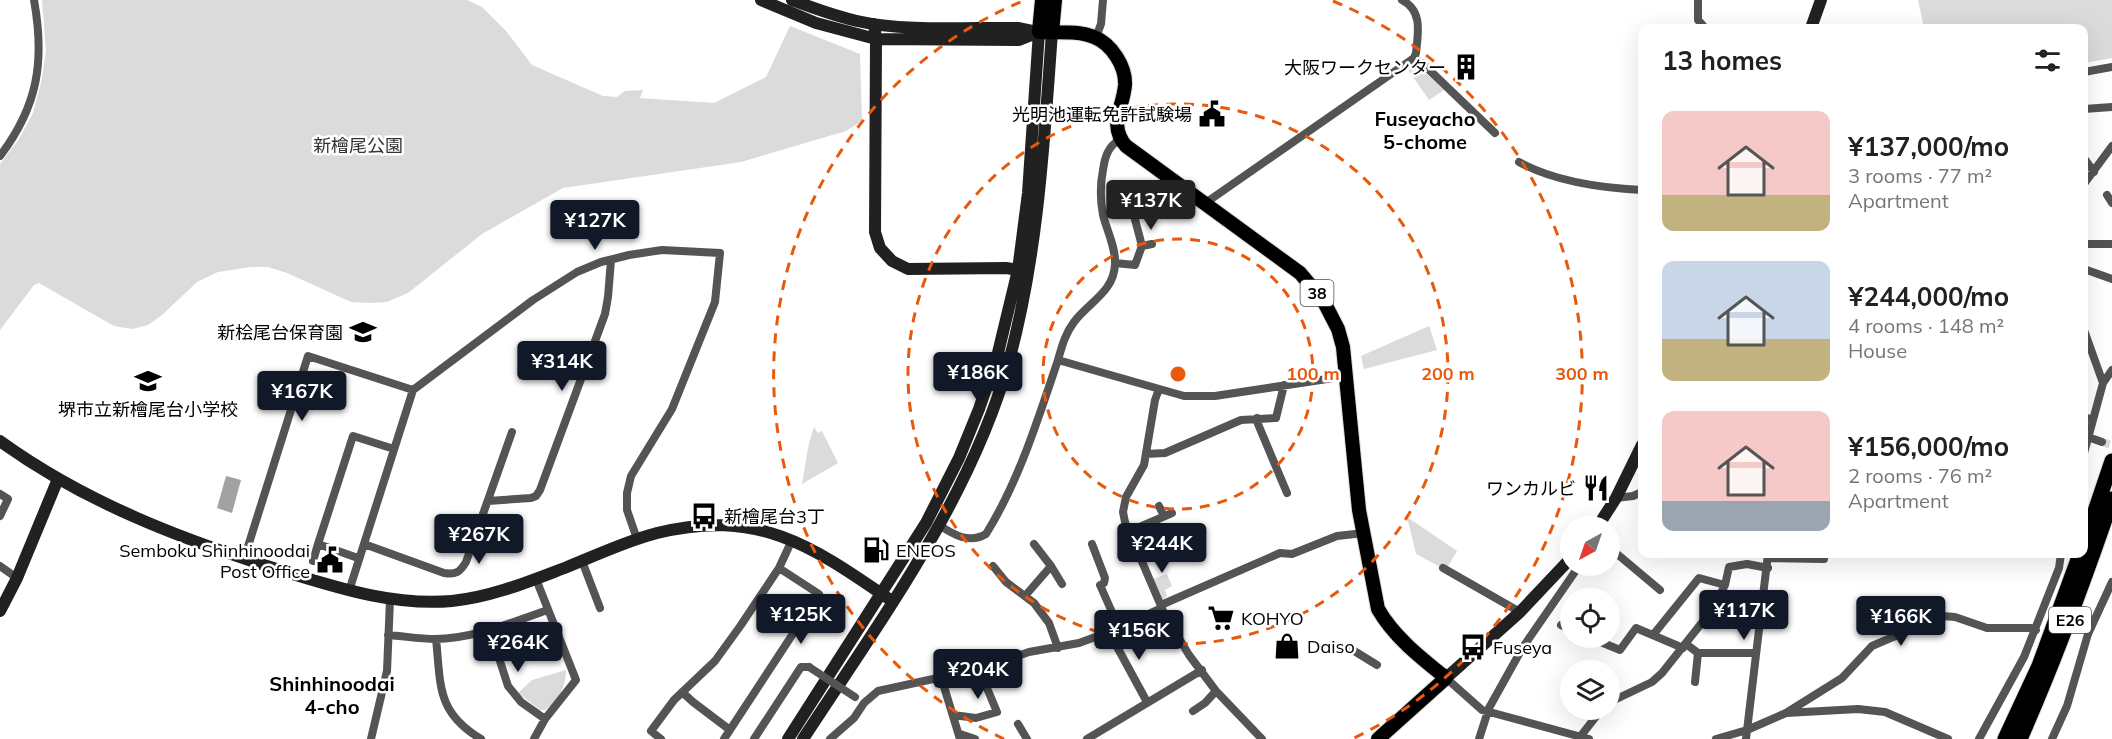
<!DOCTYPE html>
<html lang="en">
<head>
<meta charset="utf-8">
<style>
  :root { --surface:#fff; --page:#f2f2f2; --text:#202124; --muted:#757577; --accent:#111827 }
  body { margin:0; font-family:Mulish,"Noto Sans JP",sans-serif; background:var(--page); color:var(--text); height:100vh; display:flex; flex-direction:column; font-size:22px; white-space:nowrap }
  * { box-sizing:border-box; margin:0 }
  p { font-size:20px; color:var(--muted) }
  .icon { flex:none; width:33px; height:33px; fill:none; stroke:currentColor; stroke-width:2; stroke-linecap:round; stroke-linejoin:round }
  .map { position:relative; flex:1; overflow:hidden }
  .details { position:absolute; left:1638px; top:24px; width:450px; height:534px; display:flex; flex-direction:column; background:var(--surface); border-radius:12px; box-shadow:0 6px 24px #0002 }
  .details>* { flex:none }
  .needle { width:39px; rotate:220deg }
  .buttons { position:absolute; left:1560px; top:516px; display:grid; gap:12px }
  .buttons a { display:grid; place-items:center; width:60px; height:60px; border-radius:50%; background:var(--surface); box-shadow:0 6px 24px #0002; font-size:30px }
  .price { position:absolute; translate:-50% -51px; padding:0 14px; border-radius:6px; background:var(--accent); color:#fff; font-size:20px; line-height:39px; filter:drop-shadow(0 2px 3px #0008) }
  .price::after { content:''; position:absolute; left:50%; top:36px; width:18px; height:14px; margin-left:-9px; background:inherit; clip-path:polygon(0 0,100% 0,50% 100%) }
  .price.selected { background:#222; color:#fff }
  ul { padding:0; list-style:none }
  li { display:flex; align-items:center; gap:18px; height:150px; padding:0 24px }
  li span { display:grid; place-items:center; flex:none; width:168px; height:120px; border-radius:12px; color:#555 }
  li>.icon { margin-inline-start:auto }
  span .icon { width:72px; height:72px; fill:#fffc; stroke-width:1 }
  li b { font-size:26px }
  h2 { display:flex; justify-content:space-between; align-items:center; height:72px; padding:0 24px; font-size:26px }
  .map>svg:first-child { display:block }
  .green { fill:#dbdbdb }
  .water { fill:#a2a2a2 }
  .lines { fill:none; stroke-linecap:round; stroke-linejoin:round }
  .street-tunnel { stroke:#d9d9d9; stroke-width:8; stroke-dasharray:8 4; stroke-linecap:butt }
  .primary-casing { stroke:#dbdbdb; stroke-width:16 }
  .highway-casing { stroke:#dbdbdb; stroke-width:17 }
  .street { stroke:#545454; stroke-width:8 }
  .secondary { stroke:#212121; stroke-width:12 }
  .primary { stroke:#000; stroke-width:14 }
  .highway { stroke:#000; stroke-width:15 }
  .street-bridge { stroke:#545454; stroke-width:8 }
  .ring { fill:none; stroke:#e8590c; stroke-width:3; stroke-dasharray:10 8 }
  .labels { text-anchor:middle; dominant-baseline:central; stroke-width:5; stroke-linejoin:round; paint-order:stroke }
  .shield { fill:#fff; stroke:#4c4c4c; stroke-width:1.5 }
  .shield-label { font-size:16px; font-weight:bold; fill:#000 }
  .poi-label { font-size:18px; fill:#000; stroke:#fff; text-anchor:end }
  .park-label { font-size:18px; fill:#323232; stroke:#fff }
  .neighbourhood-label { font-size:20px; font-weight:bold; fill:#000; stroke:#fff }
  .centre { fill:#e8590c; stroke:#fff; stroke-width:3 }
  .ring-label { font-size:18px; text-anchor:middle; font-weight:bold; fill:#e8590c; stroke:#fff; stroke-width:5; stroke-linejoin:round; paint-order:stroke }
</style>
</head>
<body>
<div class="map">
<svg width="2112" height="739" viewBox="0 0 2112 739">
  <rect width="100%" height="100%" fill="#fff"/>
  <path class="green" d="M42 0H467L482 7 506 31 532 65 603 96 617 97 625 91 643 90 640 98 714 103 766 77 790 26 860 54 862 121 846 131 741 162 563 188 482 234 408 293 387 302 370 303 351 302 287 273 268 267H250L218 272 197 282 162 315 148 325 132 329 114 326 39 283 34 285 0 330V164L19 139 33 113 41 83 46 51Z
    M1918 0H2112V58L2084 63V28H1924Z
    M1415 67 1422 70 1444 90 1429 100 1408 70Z
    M1429 326 1437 350 1364 369 1361 356Z
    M814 427 818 433 822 431 838 463 802 484 809 443Z
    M1407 517 1457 551 1447 568H1442L1416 554Z
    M1167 574 1172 586 1165 590 1167 595 1164 599 1160 598 1153 579Z
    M566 670C566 687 558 701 545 710H540L518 693 532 680Z"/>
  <path class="water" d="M226 476 241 480 232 513 217 508Z"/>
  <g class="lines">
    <path class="street-tunnel" d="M2102 442 2112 445"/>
    <g class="primary-casing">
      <path id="primary" d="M1042 0 1039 32C1057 33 1078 30 1094 37 1112 44 1126 67 1125 85 1123 109 1108 125 1126 146L1300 273 1323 300 1338 329 1343 347 1359 510 1378 609C1394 637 1421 658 1446 678L1378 739
        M1052 32 1055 0"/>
    </g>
    <g class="highway-casing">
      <path id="highway" d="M2084 544 2112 461
        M2005 739 2039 666 2080 554
        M2020 739C2055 660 2084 581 2112 499"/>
    </g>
    <path class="street" d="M1698 0V20L1705 28
      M1096 37 1101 24 1103 0
      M1414 58 1424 65 1495 133
      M2084 72 2112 67
      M2084 109 2112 107
      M0 156C38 106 45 61 34 0
      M2084 158 2094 172
      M1519 162C1555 182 1602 188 1642 190
      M2084 184 2112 146
      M2107 195 2112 203
      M1204 204 1414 58 1416 53C1418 33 1423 11 1402 0
      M1103 215 1132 208 1142 246 1135 265 1115 263
      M2084 244H2112
      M1142 246 1152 244
      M2084 269 2112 279
      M2084 330 2103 383
      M1058 360C1062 346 1065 334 1074 322 1089 302 1114 292 1115 264 1116 248 1107 231 1103 215 1100 199 1100 185 1103 170 1105 156 1108 147 1120 139
      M1159 389 1155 400 1144 465 1126 497 1123 512 1125 522 1164 613 1189 655 1216 691 1262 739
      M2084 417 2093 420
      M1257 418 1258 424 1287 493
      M2088 437 2102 442
      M2084 453 2103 383 2112 370
      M1146 454 1165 453 1241 420 1276 418 1284 385
      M0 494 8 499 0 516
      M1616 498 1633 496 1642 492
      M488 501 531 498 536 496 540 490 605 314 608 297 611 260
      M1159 506 1164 516
      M939 525C954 535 969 544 986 534 1019 481 1038 419 1058 360L1184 396H1215L1347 376
      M1128 532 1172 513
      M364 544 444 573C456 575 460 572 466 562L512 432
      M1034 544 1051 566 1062 584
      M1092 544 1105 578 1104 583 1100 585 1119 628
      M1610 548 1660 590
      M358 558 318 544 353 436 394 449
      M1768 558 1824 559
      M244 559 308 356 413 390
      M313 561 318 544
      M582 561 600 608
      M0 566 17 578
      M993 566 1006 582 1034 603 1049 623 1058 648
      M1443 568 1520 612
      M349 591 413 390 533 300 577 272 601 262 629 255 662 250 720 253 715 302 672 409 631 476 627 493V510L637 539
      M1025 596 1051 566
      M1161 605 1280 553 1292 554 1337 536 1364 533
      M1712 610 1718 614 1760 620
      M1561 625 1570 629
      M490 630 508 686 521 702 545 719
      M1109 632 1147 702
      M388 635C404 636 419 639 435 639 474 639 512 622 548 610
      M1653 635 1699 578 1725 585
      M1591 638 1620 650 1636 628 1683 648
      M436 639C441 685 436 712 481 739
      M1686 644 1698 653H1756
      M1351 649 1377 665
      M941 677 960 739
      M1446 678 1482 710 1589 739
      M1695 682 1698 653
      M682 692 693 702 730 730
      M1610 702 1652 682 1662 673 1712 610 1725 585 1729 567 1747 564 1768 568
      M1193 711 1205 703 1216 691
      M1786 713 1858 709 1885 712 1948 739
      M953 715 976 718 997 712 979 669
      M1018 724 1027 739
      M960 734 975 739
      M1580 737 1601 710
      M371 739 387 671 390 600
      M534 739 545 719 576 680 536 579
      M661 739 651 731 674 700 715 661 741 625 779 568 792 540
      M724 739 819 594 779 568
      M754 739 801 667H809
      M830 739 854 718 864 703 878 691 979 669 1029 652 1079 643 1109 632 1162 608
      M1087 739 1202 670
      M1479 739 1489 708 1523 647 1579 566
      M1716 739 1747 730 1786 713 1842 678 1872 646 1942 616 1955 617 1987 628H2031L2036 630
      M1746 739 1768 554
      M1979 739 2024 657 2059 568 2061 554
      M2052 739 2067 706 2088 634 2112 582"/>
    <path class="secondary" d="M761 0 816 23 876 39 1019 40 1039 32
      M792 0C813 8 835 16 857 21 905 32 969 27 1019 28L1038 32
      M874 24 876 39 875 232 880 248 892 261 908 269 1006 268 1025 271
      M1811 28 1821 0
      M0 441C86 503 183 540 283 571 339 588 393 606 452 601 492 597 530 581 567 567 597 555 626 541 657 533 759 508 812 546 892 601
      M1598 526 1616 498 1642 445
      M0 611 17 578 58 479
      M1446 678 1520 612 1570 559
      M788 739 926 523 959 458 979 409 997 357 1018 270 1028 193 1039 32
      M803 739C880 621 971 498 1009 361 1038 254 1044 143 1052 32"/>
    <use href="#primary" class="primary"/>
    <use href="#highway" class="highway"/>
    <path class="street-bridge" d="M809 667 855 697"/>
  </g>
  <g class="ring">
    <circle cx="1178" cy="374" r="135"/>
    <circle cx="1178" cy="374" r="270"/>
    <path d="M1004 739A404 404 0 0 1 1023 1M1333 1A404 404 0 0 1 1352 739"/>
  </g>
  <defs>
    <g id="building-bare" transform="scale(2.07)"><path d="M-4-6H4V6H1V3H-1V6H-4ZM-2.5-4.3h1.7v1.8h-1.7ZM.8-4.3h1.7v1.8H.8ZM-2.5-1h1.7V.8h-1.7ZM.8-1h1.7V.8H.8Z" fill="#000" stroke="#fff" stroke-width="2.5" paint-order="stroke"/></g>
    <g id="civic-bare" transform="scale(2.07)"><path d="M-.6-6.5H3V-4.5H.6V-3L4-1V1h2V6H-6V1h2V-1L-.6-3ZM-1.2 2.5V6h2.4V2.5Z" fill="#000" stroke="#fff" stroke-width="2.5" paint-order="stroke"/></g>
    <g id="school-bare" transform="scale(2.07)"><path d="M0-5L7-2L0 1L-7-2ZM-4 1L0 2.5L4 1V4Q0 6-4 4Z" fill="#000" stroke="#fff" stroke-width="2.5" paint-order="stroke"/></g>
    <g id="restaurant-bare" transform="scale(2.07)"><path d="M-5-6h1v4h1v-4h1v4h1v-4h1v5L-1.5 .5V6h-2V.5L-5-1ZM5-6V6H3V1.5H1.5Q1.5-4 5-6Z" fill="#000" stroke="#fff" stroke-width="2.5" paint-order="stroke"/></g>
    <g id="bus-bare" transform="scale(2.07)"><path d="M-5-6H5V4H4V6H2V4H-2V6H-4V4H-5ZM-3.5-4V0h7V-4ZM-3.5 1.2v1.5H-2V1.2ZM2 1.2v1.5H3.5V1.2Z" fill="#000" stroke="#fff" stroke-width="2.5" paint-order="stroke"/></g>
    <g id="fuel-bare" transform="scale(2.07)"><path d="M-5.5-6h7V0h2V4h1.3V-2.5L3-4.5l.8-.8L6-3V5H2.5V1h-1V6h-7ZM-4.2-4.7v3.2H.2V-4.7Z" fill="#000" stroke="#fff" stroke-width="2.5" paint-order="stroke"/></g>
    <g id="supermarket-bare" transform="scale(2.07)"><path d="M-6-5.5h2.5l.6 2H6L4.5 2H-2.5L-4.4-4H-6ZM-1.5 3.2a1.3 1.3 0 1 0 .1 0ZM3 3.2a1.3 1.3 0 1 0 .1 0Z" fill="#000" stroke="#fff" stroke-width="2.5" paint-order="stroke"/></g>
    <g id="shop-bare" transform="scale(2.07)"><path d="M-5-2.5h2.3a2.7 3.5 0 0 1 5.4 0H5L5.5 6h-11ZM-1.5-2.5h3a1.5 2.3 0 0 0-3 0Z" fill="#000" stroke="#fff" stroke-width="2.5" paint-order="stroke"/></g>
  </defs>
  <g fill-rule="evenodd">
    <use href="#building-bare" x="1466" y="67"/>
    <use href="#civic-bare" x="1212" y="114"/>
    <use href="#school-bare" x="363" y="332"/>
    <use href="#school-bare" x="148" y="381"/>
    <use href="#restaurant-bare" x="1596" y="488"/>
    <use href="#bus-bare" x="704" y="516"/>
    <use href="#fuel-bare" x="876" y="550"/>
    <use href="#civic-bare" x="330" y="560"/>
    <use href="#supermarket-bare" x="1221" y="618"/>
    <use href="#shop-bare" x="1287" y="646"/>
    <use href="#bus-bare" x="1473" y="647"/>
  </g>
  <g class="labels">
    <g class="shield">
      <rect x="1300.5" y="280" width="33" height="26" rx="4.5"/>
      <rect x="2049" y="607" width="42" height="26" rx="4.5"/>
    </g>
    <g class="shield-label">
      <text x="1317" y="293">38</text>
      <text x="2070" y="620">E26</text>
    </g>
    <g class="poi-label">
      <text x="1446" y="67">大阪ワークセンター</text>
      <text x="1192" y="114">光明池運転免許試験場</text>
      <text x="343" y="332">新桧尾台保育園</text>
      <text x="148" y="409" text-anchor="middle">堺市立新檜尾台小学校</text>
      <text x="1576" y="488">ワンカルビ</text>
      <text x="724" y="516" text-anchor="start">新檜尾台3丁</text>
      <text x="310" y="550">Semboku Shinhinoodai<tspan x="310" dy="21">Post Office</tspan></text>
      <text x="896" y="550" text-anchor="start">ENEOS</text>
      <text x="1241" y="618" text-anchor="start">KOHYO</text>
      <text x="1307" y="646" text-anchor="start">Daiso</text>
      <text x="1493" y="647" text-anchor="start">Fuseya</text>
    </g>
    <g class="park-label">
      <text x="358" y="145">新檜尾公園</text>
    </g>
    <g class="neighbourhood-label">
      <text x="1425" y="118">Fuseyacho<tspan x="1425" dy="23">5-chome</tspan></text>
      <text x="332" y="683">Shinhinoodai<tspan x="332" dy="23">4-cho</tspan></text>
    </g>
  </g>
  <circle cx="1178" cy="374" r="9" class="centre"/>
  <g class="ring-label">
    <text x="1313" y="380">100 m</text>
    <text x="1448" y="380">200 m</text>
    <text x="1582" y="380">300 m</text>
  </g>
</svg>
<div class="buttons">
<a><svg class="needle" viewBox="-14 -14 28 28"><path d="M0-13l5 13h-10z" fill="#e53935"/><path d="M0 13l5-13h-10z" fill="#757577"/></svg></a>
<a><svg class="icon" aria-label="locate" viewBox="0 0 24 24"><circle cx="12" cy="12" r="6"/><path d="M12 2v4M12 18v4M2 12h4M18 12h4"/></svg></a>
<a><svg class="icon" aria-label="layers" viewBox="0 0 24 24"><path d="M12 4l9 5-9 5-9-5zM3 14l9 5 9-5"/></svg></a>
</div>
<b class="price selected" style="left:1151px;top:231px">¥137K</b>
<b class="price" style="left:595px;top:251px">¥127K</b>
<b class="price" style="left:562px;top:392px">¥314K</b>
<b class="price" style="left:978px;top:403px">¥186K</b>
<b class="price" style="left:302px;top:422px">¥167K</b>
<b class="price" style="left:479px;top:565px">¥267K</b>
<b class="price" style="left:1162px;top:574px">¥244K</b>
<b class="price" style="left:1744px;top:641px">¥117K</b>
<b class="price" style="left:801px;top:645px">¥125K</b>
<b class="price" style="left:1901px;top:647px">¥166K</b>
<b class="price" style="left:1139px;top:661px">¥156K</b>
<b class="price" style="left:518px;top:673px">¥264K</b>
<b class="price" style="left:978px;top:700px">¥204K</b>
<section class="details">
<h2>13 homes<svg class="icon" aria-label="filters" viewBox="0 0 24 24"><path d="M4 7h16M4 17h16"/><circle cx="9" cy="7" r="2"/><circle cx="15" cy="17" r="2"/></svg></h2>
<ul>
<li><span style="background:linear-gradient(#f6c9c9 70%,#c2b280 0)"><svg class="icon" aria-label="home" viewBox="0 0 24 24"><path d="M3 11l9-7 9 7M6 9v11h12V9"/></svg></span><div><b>¥137,000/mo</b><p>3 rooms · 77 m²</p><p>Apartment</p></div></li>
<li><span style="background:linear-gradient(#c9d6e8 65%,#c2b280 0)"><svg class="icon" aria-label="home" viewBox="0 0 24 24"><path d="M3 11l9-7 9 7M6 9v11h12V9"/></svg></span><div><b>¥244,000/mo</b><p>4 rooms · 148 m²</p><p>House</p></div></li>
<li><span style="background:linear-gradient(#f6c9c9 75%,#9aa5b1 0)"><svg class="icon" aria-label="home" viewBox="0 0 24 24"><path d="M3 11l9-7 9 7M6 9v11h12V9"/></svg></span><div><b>¥156,000/mo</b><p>2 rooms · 76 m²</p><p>Apartment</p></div></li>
</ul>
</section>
</div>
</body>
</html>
